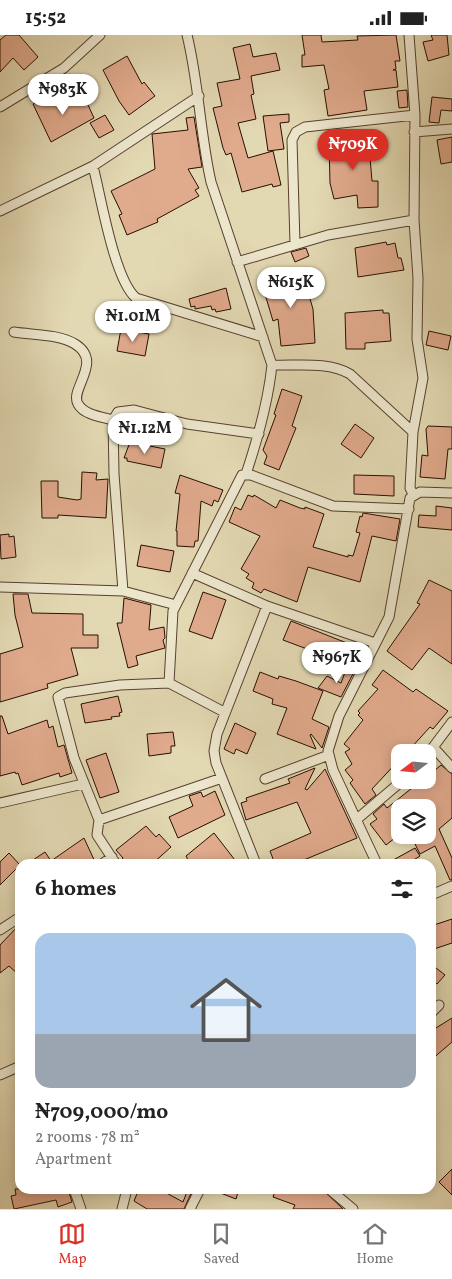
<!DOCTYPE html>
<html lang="en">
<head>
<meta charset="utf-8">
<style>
  :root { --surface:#fff; --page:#f2f2f2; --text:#222; --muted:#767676; --line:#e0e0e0; --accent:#d93025 }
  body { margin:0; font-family:Vollkorn,serif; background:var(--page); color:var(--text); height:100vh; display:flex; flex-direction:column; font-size:19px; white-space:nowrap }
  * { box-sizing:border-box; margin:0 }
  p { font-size:16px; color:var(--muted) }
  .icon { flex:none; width:28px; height:28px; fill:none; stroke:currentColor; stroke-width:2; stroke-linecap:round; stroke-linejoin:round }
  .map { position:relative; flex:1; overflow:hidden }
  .panel { position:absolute; left:15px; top:824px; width:421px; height:335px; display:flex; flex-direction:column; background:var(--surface); border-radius:15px; box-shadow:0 2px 12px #0003 }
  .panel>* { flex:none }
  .needle { width:32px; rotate:254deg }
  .tools { position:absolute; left:391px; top:709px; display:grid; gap:10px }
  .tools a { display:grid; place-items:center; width:45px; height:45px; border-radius:10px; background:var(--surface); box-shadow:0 2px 12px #0003; font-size:25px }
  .price { position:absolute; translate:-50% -42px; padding:0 11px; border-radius:18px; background:#fff; color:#222; font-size:16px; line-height:32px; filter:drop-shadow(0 1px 2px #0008) }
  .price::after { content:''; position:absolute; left:50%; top:30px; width:15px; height:11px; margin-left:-8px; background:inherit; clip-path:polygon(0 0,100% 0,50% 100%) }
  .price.on { background:var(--accent); color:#fff }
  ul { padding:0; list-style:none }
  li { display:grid; align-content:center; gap:10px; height:265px; padding:0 20px }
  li+li { border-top:1px solid var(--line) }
  li span { display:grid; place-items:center; height:155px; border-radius:15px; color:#555 }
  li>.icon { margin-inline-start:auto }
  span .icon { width:90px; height:90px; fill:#fffc; stroke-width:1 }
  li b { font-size:21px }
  h2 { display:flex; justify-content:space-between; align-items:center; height:60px; padding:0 20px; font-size:21px }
  .status { display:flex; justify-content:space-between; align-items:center; height:35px; padding:0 25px; background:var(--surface); direction:ltr }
  .status svg { height:14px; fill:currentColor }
  .menu { display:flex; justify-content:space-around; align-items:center; height:70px; border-top:1px solid var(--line); background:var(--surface); font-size:14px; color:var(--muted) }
  .menu a { display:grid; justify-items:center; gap:2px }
  .menu .on { color:var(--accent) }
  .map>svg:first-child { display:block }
  .building { fill:#e0aa8c; stroke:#290e02 }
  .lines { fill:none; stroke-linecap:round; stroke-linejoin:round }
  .street-casing { stroke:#57402e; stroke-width:11 }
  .street { stroke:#ece6cd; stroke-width:9 }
</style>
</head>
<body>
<div class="status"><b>15:52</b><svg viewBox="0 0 49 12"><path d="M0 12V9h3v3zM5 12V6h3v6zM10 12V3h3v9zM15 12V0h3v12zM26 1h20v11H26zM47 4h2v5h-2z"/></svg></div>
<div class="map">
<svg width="452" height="1174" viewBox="0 0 452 1174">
  <rect width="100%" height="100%" fill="#e2d8b2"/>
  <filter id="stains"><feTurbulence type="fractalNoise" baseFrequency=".004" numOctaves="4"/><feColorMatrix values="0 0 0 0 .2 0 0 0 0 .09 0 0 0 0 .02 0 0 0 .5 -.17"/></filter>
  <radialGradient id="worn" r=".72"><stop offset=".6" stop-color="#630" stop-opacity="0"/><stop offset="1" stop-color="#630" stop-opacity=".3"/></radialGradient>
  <path class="building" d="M6 0H19L38 22 24 35 13 23 0 37V5Z
    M302 0H321L322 7 358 5 357 1 396 0 400 26H395L396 34 393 35H396L398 52 364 56 367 75 328 81 324 55 329 54 324 30 302 32V20H305Z
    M431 0H447L449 20 428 26 423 7 433 5Z
    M250 9 253 22 276 18 280 35 251 41 254 59 251 60 256 84 238 88 248 123 273 116 281 150 273 152 272 149 242 157 231 118 226 120 223 113 213 73 222 71 217 48 240 44 233 13Z
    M127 21 142 49 144 47 155 61 129 80 119 66 103 35Z
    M407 55 408 72 399 73 397 56Z
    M83 59 94 83 51 107 33 69 51 60 59 71Z
    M432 62 452 64V76L441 75 439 88 429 87Z
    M289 79V87L280 88 284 114 268 116 263 81Z
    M105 80 114 95 99 103 90 88Z
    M194 82 202 132 188 134 199 153 195 155 199 161 157 184 158 187 127 200 119 180 122 179 111 156 155 134 152 99 188 95 186 83Z
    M368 98 372 146H378V172L358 173 357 160 334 164 330 148 329 105H351L350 99Z
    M452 102V127L441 129 437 105Z
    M386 207 387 210 395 208 398 223H401L404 235 358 242 355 213Z
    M306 213 309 221 295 227 291 217Z
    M302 237 313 274 315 308 281 311 278 284 273 286 262 249Z
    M226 253 231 274 216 277 215 274 212 275 211 271 195 274V271L191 272 189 264Z
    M383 275V278H389L391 306 365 308V314H346L345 278Z
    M121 294 149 299 145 321 117 316Z
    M429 296 451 301 448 315 426 310Z
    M282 354 302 361 292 391 296 393 279 435 264 429 267 421 263 415 276 380 274 379Z
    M355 389 374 403 361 423 341 409Z
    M428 391 452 392V414H448L445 444 420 442 422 420 428 421 426 394Z
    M130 407 165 414 161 433 127 426V423H124Z
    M82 437 97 438 96 445 108 444 106 483 58 480V483H42L41 446H58V462L77 465 81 464Z
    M180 440 223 455 218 467 214 465 212 471 201 466 198 506H195L194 512 177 511V496H176L180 459 175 458Z
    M354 440 394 441V461L354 459Z
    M248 460 253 462 254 460 276 473 280 465 300 473 305 474V472L324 479 313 512 348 522V520L353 521 360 498 356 497 360 481 362 482 363 478 400 484 396 506 372 501 360 547 308 532 297 567 264 554 261 558 252 553 254 548 246 543 249 539 241 534 260 501 229 487 235 472 241 475Z
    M436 471 452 473V495L418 492 419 480 436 481Z
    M9 499V502L14 501 16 522 1 524 0 500Z
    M141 510 174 516 170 537 137 531Z
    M429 545 452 556V629L429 613 412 635 387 616 420 569 417 568Z
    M203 557 226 565 212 604 189 596Z
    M13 559H28L32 578 83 579V600H98V613H71L78 640 47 649 48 653 0 667V619L23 612 15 580Z
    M124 563 151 570 149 595 164 592 165 603 163 605 165 613 136 621 138 630 128 633 117 588H122Z
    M291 586 357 612 350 630 283 605Z
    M347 632 355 635 341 662 318 653 327 641 341 648Z
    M383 635 413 657 416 654 448 676 433 694 430 692 410 714 406 718H400V724L372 754 376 760 365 769 350 748 353 745 345 735 352 729 345 717 350 714 344 709 363 685 358 680 360 678 358 676 378 654 372 650Z
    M260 637 278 644 279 641 296 646 323 656 312 684 329 692 322 713 311 699 310 700 316 714 277 699 287 673 272 669 273 664 253 656Z
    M118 661 122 677 119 678 120 681 111 682 112 684 85 688 81 669Z
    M0 681H2L8 699 47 685 49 693 53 691 58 712 64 710 72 738 60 742 59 738 22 750 18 738 16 739 15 737 0 741Z
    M235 688 256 698 247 719 236 714 234 719 224 714Z
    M173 697 175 711H171V718L149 721 147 699Z
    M106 718 119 757 100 763 86 725Z
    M441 730 452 739V783L439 794 452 823V845H450L435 811 420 819 415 809 423 806 419 800H428V772H400V799L386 810 370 789 377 784 373 779 384 769 387 773 422 745H428V741Z
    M315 733 305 754 307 755 325 734 357 803 294 829H275L270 816 311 798 297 767 246 785 241 768 247 766 246 763 290 748 288 744Z
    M215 756 225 780 178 803 169 782 193 771 189 761 201 757 203 762Z
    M146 791 156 802 159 799 171 812 152 829H122L121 825 123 823 116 815Z
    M214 798 238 829H190L186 821Z
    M84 803 96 829H27L45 817 51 826Z
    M415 813 420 821 407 829H386Z
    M9 818 20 830 0 850V827Z
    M452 884V908L431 915V891Z
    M20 889V941L9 931 0 938V910Z
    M431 929 445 940 437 949 431 945Z
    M452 983V1007L431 1025V996Z
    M452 1134V1160L439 1147Z
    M15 1154H68L72 1167 58 1172 56 1165 14 1174 11 1161 16 1160Z
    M139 1154H159L183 1167 188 1154H193L184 1174H147L134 1166Z
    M210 1154H239L236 1164Z
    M276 1154H322L343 1174H293L295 1170 273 1162Z"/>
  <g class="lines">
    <g class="street-casing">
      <path id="street" d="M187 0C199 49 200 98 211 147L272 330C268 368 258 403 246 439
        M409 0 415 80 414 185 418 243 417 304 423 343 413 397 410 453 413 459
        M0 72 64 33 100 0
        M414 97 452 94
        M93 131C101 162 114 244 136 263L263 302
        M0 176 93 131 199 61
        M295 209 292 105 296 97 305 92 415 80
        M237 227 328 200 414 185
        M14 297C33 300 59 299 75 309 104 327 69 354 78 369 84 380 102 382 113 385
        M272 330C297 331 328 326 350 339L413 397
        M192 538 267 571 375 608
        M0 552 123 556 176 570
        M123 556 114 439 113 385 118 377 134 375 187 389 259 399
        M169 648 173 576 242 440H251L333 471 409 474
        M433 712 452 733
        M428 719 452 687
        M265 744 329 720
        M0 768 83 749
        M99 785 74 723 58 662 65 658 120 650 169 648 224 677
        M99 785 222 743
        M99 785 97 800 116 829
        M356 785 403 745
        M102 829 112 822
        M256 829 216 728 214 716 217 699 267 571
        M377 829 333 735 328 716 339 681 389 582 410 463 420 457 452 458
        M431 860 452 851
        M0 895 20 882
        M431 978 439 970
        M0 1040 18 1032
        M74 1154 81 1174
        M329 1154 353 1174
        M122 1174 127 1154
        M190 1174 200 1154"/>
    </g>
    <use href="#street" class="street"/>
  </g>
  <rect width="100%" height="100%" filter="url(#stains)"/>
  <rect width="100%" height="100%" fill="url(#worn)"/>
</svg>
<div class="tools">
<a><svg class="needle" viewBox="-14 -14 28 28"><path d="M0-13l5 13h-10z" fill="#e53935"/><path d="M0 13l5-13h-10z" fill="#767676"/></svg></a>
<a><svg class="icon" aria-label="layers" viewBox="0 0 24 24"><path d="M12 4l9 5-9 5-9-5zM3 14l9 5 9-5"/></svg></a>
</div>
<b class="price" style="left:63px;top:81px">₦983K</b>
<b class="price on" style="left:353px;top:136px">₦709K</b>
<b class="price" style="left:291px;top:274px">₦615K</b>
<b class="price" style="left:133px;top:308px">₦1.01M</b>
<b class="price" style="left:145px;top:420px">₦1.12M</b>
<b class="price" style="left:337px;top:649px">₦967K</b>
<section class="panel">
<h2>6 homes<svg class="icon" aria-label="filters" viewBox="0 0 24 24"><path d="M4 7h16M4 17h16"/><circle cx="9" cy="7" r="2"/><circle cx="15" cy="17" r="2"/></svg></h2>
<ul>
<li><span style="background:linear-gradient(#a9c7e8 65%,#9aa5b1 0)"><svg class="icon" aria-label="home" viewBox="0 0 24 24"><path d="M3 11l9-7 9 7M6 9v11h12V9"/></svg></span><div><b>₦709,000/mo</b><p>2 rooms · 78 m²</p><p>Apartment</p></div></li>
</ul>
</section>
</div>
<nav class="menu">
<a class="on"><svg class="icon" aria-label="map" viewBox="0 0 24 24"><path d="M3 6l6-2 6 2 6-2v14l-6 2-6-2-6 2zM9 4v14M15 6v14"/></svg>Map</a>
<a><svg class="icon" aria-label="saved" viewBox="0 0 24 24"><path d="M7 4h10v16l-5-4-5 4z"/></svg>Saved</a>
<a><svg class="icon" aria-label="home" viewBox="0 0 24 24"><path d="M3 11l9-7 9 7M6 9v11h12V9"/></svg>Home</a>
</nav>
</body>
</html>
